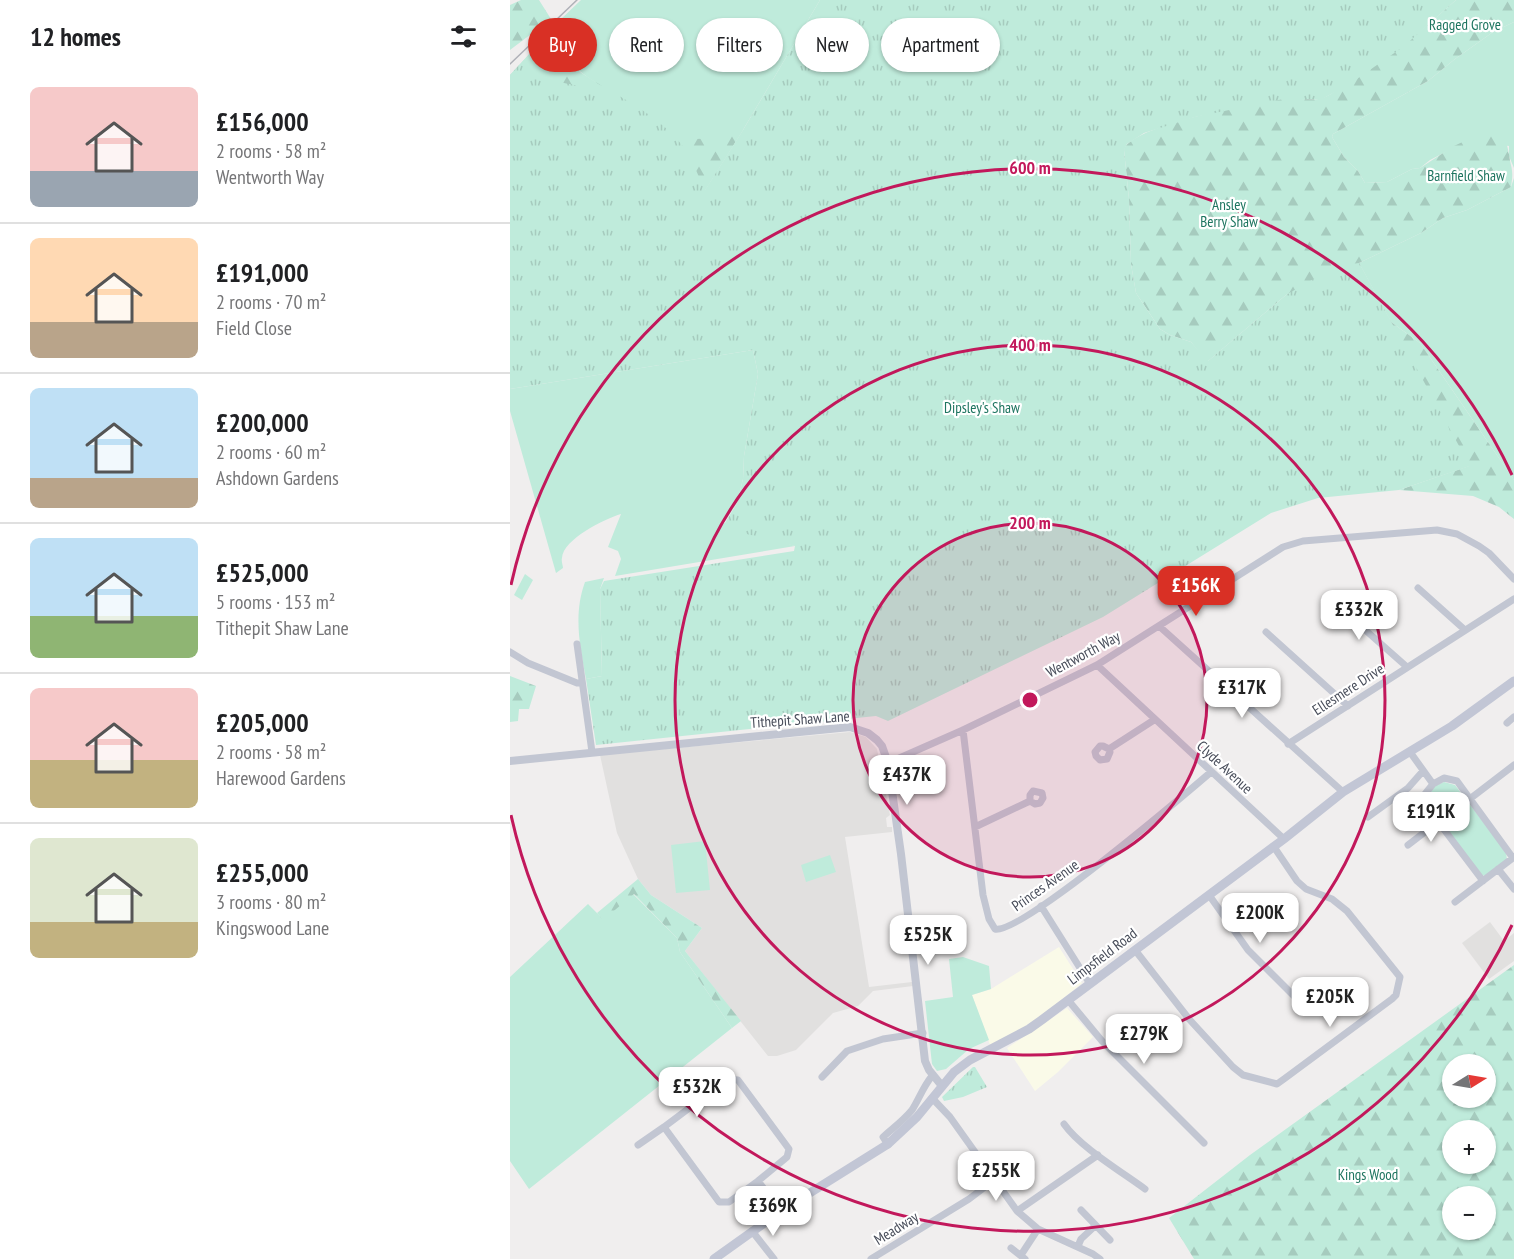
<!DOCTYPE html>
<html lang="en">
<head>
<meta charset="utf-8">
<style>
  :root { --surface:#fff; --page:#f6f6f6; --text:#202124; --muted:#757577; --line:#e0e0e0; --accent:#d93025 }
  body { margin:0; font-family:"PT Sans Narrow",sans-serif; background:var(--page); color:var(--text); height:100vh; display:flex; flex-direction:column; font-size:22px; white-space:nowrap }
  * { box-sizing:border-box; margin:0 }
  p { font-size:20px; color:var(--muted) }
  .icon { flex:none; width:33px; height:33px; fill:none; stroke:currentColor; stroke-width:2; stroke-linecap:round; stroke-linejoin:round }
  .map { position:relative; flex:1; overflow:hidden }
  .side { display:flex; flex-direction:column; background:var(--surface); width:510px }
  .side>* { flex:none }
  .top-card { position:absolute; left:18px; top:18px; width:570px; height:54px; display:flex; gap:12px }
  .needle { width:39px; rotate:79deg }
  .fabs { position:absolute; left:932px; top:1054px; display:grid; gap:12px }
  .fabs a { display:grid; place-items:center; width:54px; height:54px; border-radius:50%; background:var(--surface); box-shadow:0 2px 4px #0004; font-size:30px }
  .price { position:absolute; translate:-50% -51px; padding:0 14px; border-radius:12px; background:#fff; color:#222; font-size:20px; line-height:39px; filter:drop-shadow(0 2px 3px #0008) }
  .price::after { content:''; position:absolute; left:50%; top:36px; width:18px; height:14px; margin-left:-9px; background:inherit; clip-path:polygon(0 0,100% 0,50% 100%) }
  .price.selected { background:var(--accent); color:#fff }
  ul { padding:0; list-style:none }
  li { display:flex; align-items:center; gap:18px; height:150px; padding:0 30px }
  li+li { border-top:2px solid var(--line) }
  li span { display:grid; place-items:center; flex:none; width:168px; height:120px; border-radius:9px; color:#555 }
  li>.icon { margin-inline-start:auto }
  span .icon { width:72px; height:72px; fill:#fffc; stroke-width:1 }
  li b { font-size:26px }
  h2 { display:flex; justify-content:space-between; align-items:center; height:72px; padding:0 30px; font-size:26px }
  .chip { padding:0 21px; border-radius:27px; background:var(--surface); box-shadow:0 2px 4px #0004; font-size:21px; line-height:54px }
  .chip.selected { background:var(--accent); color:#fff }
  main { display:flex; flex:1; min-height:0 }
  .map>svg:first-child { display:block }
  .commercial { fill:#fafae8 }
  .education { fill:#e1e0df }
  .grass { fill:#bfebdb }
  .forest { fill:url(#forest-firs); fill-rule:evenodd }
  .park { fill:url(#park-tufts) }
  .lines { fill:none; stroke-linecap:round; stroke-linejoin:round }
  .minor { stroke:#c2c6d2; stroke-width:7 }
  .tertiary { stroke:#c2c6d2; stroke-width:8 }
  .secondary { stroke:#c2c6d5; stroke-width:9 }
  .rail { stroke:#b0b1b8; stroke-width:1.5 }
  .ring { fill:none; stroke:#c2185b; stroke-width:3 }
  .labels { text-anchor:middle; dominant-baseline:central; stroke-width:4.5; stroke-linejoin:round; paint-order:stroke }
  .park-label { font-size:15px; fill:#1e7560; stroke:#fff }
  .street-label { font-size:15px; fill:#474c59; stroke:#fff }
  .centre { fill:#c2185b; stroke:#fff; stroke-width:3 }
  .ring-label { font-size:18px; text-anchor:middle; font-weight:bold; fill:#c2185b; stroke:#fff; stroke-width:4.5; stroke-linejoin:round; paint-order:stroke }
</style>
</head>
<body>
<main>
<section class="side">
<h2>12 homes<svg class="icon" aria-label="filters" viewBox="0 0 24 24"><path d="M4 7h16M4 17h16"/><circle cx="9" cy="7" r="2"/><circle cx="15" cy="17" r="2"/></svg></h2>
<ul>
<li><span style="background:linear-gradient(#f6c9c9 70%,#9aa5b1 0)"><svg class="icon" aria-label="home" viewBox="0 0 24 24"><path d="M3 11l9-7 9 7M6 9v11h12V9"/></svg></span><div><b>£156,000</b><p>2 rooms · 58 m²</p><p>Wentworth Way</p></div></li>
<li><span style="background:linear-gradient(#ffd9b3 70%,#b9a48a 0)"><svg class="icon" aria-label="home" viewBox="0 0 24 24"><path d="M3 11l9-7 9 7M6 9v11h12V9"/></svg></span><div><b>£191,000</b><p>2 rooms · 70 m²</p><p>Field Close</p></div></li>
<li><span style="background:linear-gradient(#bfe0f5 75%,#b9a48a 0)"><svg class="icon" aria-label="home" viewBox="0 0 24 24"><path d="M3 11l9-7 9 7M6 9v11h12V9"/></svg></span><div><b>£200,000</b><p>2 rooms · 60 m²</p><p>Ashdown Gardens</p></div></li>
<li><span style="background:linear-gradient(#bfe0f5 65%,#8fb573 0)"><svg class="icon" aria-label="home" viewBox="0 0 24 24"><path d="M3 11l9-7 9 7M6 9v11h12V9"/></svg></span><div><b>£525,000</b><p>5 rooms · 153 m²</p><p>Tithepit Shaw Lane</p></div></li>
<li><span style="background:linear-gradient(#f6c9c9 60%,#c2b280 0)"><svg class="icon" aria-label="home" viewBox="0 0 24 24"><path d="M3 11l9-7 9 7M6 9v11h12V9"/></svg></span><div><b>£205,000</b><p>2 rooms · 58 m²</p><p>Harewood Gardens</p></div></li>
<li><span style="background:linear-gradient(#dfe7d0 70%,#c2b280 0)"><svg class="icon" aria-label="home" viewBox="0 0 24 24"><path d="M3 11l9-7 9 7M6 9v11h12V9"/></svg></span><div><b>£255,000</b><p>3 rooms · 80 m²</p><p>Kingswood Lane</p></div></li>
</ul>
</section>
<div class="map">
<svg width="1004" height="1259" viewBox="0 0 1004 1259">
  <defs>
    <pattern id="forest-firs" width="22" height="20" patternUnits="userSpaceOnUse" patternTransform="scale(1.5)"><rect width="22" height="20" fill="#bfebdb"/><path d="M5 1l3.5 6h-7zM16 11l3.5 6h-7z" fill="#a6cbbe"/></pattern>
    <pattern id="park-tufts" width="24" height="20" patternUnits="userSpaceOnUse" patternTransform="scale(1.5)"><rect width="24" height="20" fill="#bfebdb"/><path d="M3 7l-1-3M5 7V3M7 7l1-3M15 17l-1-3M17 17v-4M19 17l1-3" fill="none" stroke="#a6cbbe"/></pattern>
  </defs>
  <rect width="100%" height="100%" fill="#f0eeee"/>
  <path class="commercial" d="M549 947 572 983 534 1014 504 1034 480 1045 462 995 481 989Z
    M557 1008 583 1037 548 1072 525 1091 497 1048Z"/>
  <path class="education" d="M340 732 356 737 367 749 380 815 376 818 377 827H382V832L335 837 359 987 402 982 403 986 363 991 348 1006 323 1013 286 1050 267 1056H258L175 951 192 928 141 895 128 879 107 833 90 755Z
    M980 922 994 941 1004 933V961L979 979 952 943Z"/>
  <path class="grass" d="M71 0H310L233 130 195 190 85 82C80 79 76 76 72 73 63 65 54 43 56 32L50 20Z
    M1004 22V168L999 156V146L957 141 920 160 910 168 902 169 877 182 855 183 848 171 834 157 822 137 823 134 918 81 945 59 983 32Z
    M1004 178V480L910 343 881 322 849 263 911 233 933 218 957 210 1001 187Z
    M243 350 248 374 234 456 233 479 227 503 214 523 285 546 105 576 111 559 108 551 98 547 111 514C95 519 53 539 52 558 51 561 53 565 53 568L46 573 0 411V389Z
    M15 574 23 580 12 600 4 595Z
    M94 578 90 589 92 676 76 679C70 646 63 615 75 582Z
    M934 782 945 785 996 852 997 860 977 875 971 876 921 808 919 795 925 786Z
    M195 841 200 890 166 893 161 845Z
    M320 855 326 872 296 882 291 865Z
    M123 894 167 938 170 952 222 1028 19 1189 0 1161V977L78 904 93 919Z
    M453 957 479 966 481 989 462 995 479 1040 459 1049 436 1069 427 1071 422 1064 415 1001 443 997 439 959Z"/>
  <path class="forest" d="M11 0H29L41 19 0 50V5Z
    M946 0H1004V22L983 32 945 59 918 81 823 134 822 137 834 157 848 171 855 183 877 182 902 169 910 168 944 146 982 128C994 131 997 143 999 154 1001 170 1004 168 1001 187L957 210 933 218 911 233 849 263 881 322 910 343 1004 480V519L989 507 963 496 889 490 959 466 791 288 776 295 697 362 681 342 660 335 650 329 626 293 621 264 619 199 614 150C619 126 747 102 772 99 784 98 797 100 809 99 817 98 826 90 833 86 877 60 909 33 946 0Z
    M46 25 55 37 61 56 70 72 153 125 184 139 216 138 233 130 194 192 0 75Z
    M0 676 26 686 19 709H9L8 721 0 722Z
    M128 879 141 895 192 928 175 951 231 1021 222 1028 170 952 167 938 124 894 93 920 87 913Z
    M1004 965V1259H684L659 1218 740 1155ZM942 1065H975V1098H942ZM942 1131H975V1164H942ZM942 1197H975V1230H942Z"/>
  <path class="park" d="M310 0H946L893 47 838 85 812 99H773L685 117 634 133 617 144 614 150 619 199 621 264 626 293 650 329 660 335 681 342 698 361 776 295 817 271 834 265 849 263 960 466 889 490 808 498 761 513 593 617 378 721 366 716 86 745 76 679 92 676 90 589 94 581 284 551 285 546 212 528 227 503 233 479 234 456 248 374 243 350 0 389V75L46 25 55 37C42 49 22 71 51 82 59 85 70 85 79 87L85 82C117 101 155 119 177 152 184 164 189 178 195 190L233 130Z
    M463 1067H465L477 1087 453 1097 434 1101 432 1097Z"/>
  <g class="lines">
    <path class="minor" d="M908 588 955 630
      M818 597 897 667
      M649 626 833 792
      M756 632 838 706
      M67 644 82 752
      M0 652 18 663 67 683H72
      M587 665 774 839
      M997 723 1004 717
      M453 730 473 895 479 919 485 929C510 935 673 796 701 772
      M778 744 1004 599
      M599 749 600 752 597 759 590 760 586 756 585 752 590 746H593L599 749 644 720
      M900 752 923 784 934 778 947 781 1003 858
      M378 763 453 730 587 665 762 554 773 547 793 541 927 530 947 534 969 546 979 553 1004 579
      M923 784 915 794 917 807 973 881
      M961 798 1004 765
      M858 817 898 788 913 771
      M465 827 520 801 525 804 530 803 533 798 532 793 523 791 520 795V801
      M898 845 928 822
      M988 869 1004 889
      M699 895 738 950 789 1001
      M945 902 1004 857
      M531 906 580 984
      M625 950 679 1019 723 1067 733 1075 767 1084 774 1079 882 999 886 995 890 977 837 911 822 899 796 889 787 881 764 847
      M558 1000 592 1041 694 1143
      M312 1077 337 1051 373 1039 413 1033
      M422 1098 440 1117 507 1211 528 1229 583 1254 590 1259
      M554 1124C570 1147 612 1172 635 1189
      M128 1145 154 1127
      M378 1145 373 1137C383 1128 393 1121 402 1110 409 1099 413 1087 422 1076
      M248 1181 277 1157 279 1149 228 1080 218 1079 154 1127 209 1202H219L248 1181 271 1211
      M571 1210 600 1240
      M507 1211 588 1155
      M242 1231 264 1259
      M568 1246 571 1239 585 1226
      M501 1248 515 1259
      M511 1255 528 1229
      M361 1259 459 1199 484 1180"/>
    <path class="tertiary" d="M0 761 340 727 358 733 367 740 372 746 378 763 391 854 415 1061 419 1070 432 1086"/>
    <path class="secondary" d="M204 1259 271 1211 378 1144 407 1117 444 1072 460 1060 519 1029 533 1019 774 839 833 792 942 726 1004 681"/>
    <path class="rail" d="M0 64 67 0"/>
  </g>
  <circle cx="520" cy="700" r="177" fill="#c2185b" fill-opacity=".12"/>
  <g class="ring">
    <circle cx="520" cy="700" r="177"/>
    <circle cx="520" cy="700" r="355"/>
    <path d="M1002 925A532 532 0 0 1 1 815M1 585A532 532 0 0 1 1002 475"/>
  </g>
  <g class="labels">
    <g class="park-label">
      <text x="955" y="24">Ragged Grove</text>
      <text x="956" y="175">Barnfield Shaw</text>
      <text x="719" y="204">Ansley<tspan x="719" dy="17">Berry Shaw</tspan></text>
      <text x="472" y="407">Dipsley's Shaw</text>
      <text x="858" y="1174">Kings Wood</text>
    </g>
    <g class="street-label">
      <text transform="translate(573 654) rotate(-28)">Wentworth Way</text>
      <text transform="translate(838 689) rotate(-33)">Ellesmere Drive</text>
      <text transform="translate(290 719) rotate(-4)">Tithepit Shaw Lane</text>
      <text transform="translate(715 767) rotate(43)">Clyde Avenue</text>
      <text transform="translate(535 885) rotate(-35)">Princes Avenue</text>
      <text transform="translate(592 956) rotate(-37)">Limpsfield Road</text>
      <text transform="translate(386 1228) rotate(-32)">Meadway</text>
    </g>
  </g>
  <circle cx="520" cy="700" r="9" class="centre"/>
  <g class="ring-label">
    <text x="520" y="174">600 m</text>
    <text x="520" y="351">400 m</text>
    <text x="520" y="529">200 m</text>
  </g>
</svg>
<div class="fabs">
<a><svg class="needle" viewBox="-14 -14 28 28"><path d="M0-13l5 13h-10z" fill="#e53935"/><path d="M0 13l5-13h-10z" fill="#757577"/></svg></a>
<a>+</a>
<a>−</a>
</div>
<b class="price selected" style="left:686px;top:617px">£156K</b>
<b class="price" style="left:849px;top:641px">£332K</b>
<b class="price" style="left:732px;top:719px">£317K</b>
<b class="price" style="left:397px;top:806px">£437K</b>
<b class="price" style="left:921px;top:843px">£191K</b>
<b class="price" style="left:750px;top:944px">£200K</b>
<b class="price" style="left:418px;top:966px">£525K</b>
<b class="price" style="left:820px;top:1028px">£205K</b>
<b class="price" style="left:634px;top:1065px">£279K</b>
<b class="price" style="left:187px;top:1118px">£532K</b>
<b class="price" style="left:486px;top:1202px">£255K</b>
<b class="price" style="left:263px;top:1237px">£369K</b>
<div class="top-card">
<a class="chip selected">Buy</a>
<a class="chip">Rent</a>
<a class="chip">Filters</a>
<a class="chip">New</a>
<a class="chip">Apartment</a>
</div>
</div>
</main>
</body>
</html>
